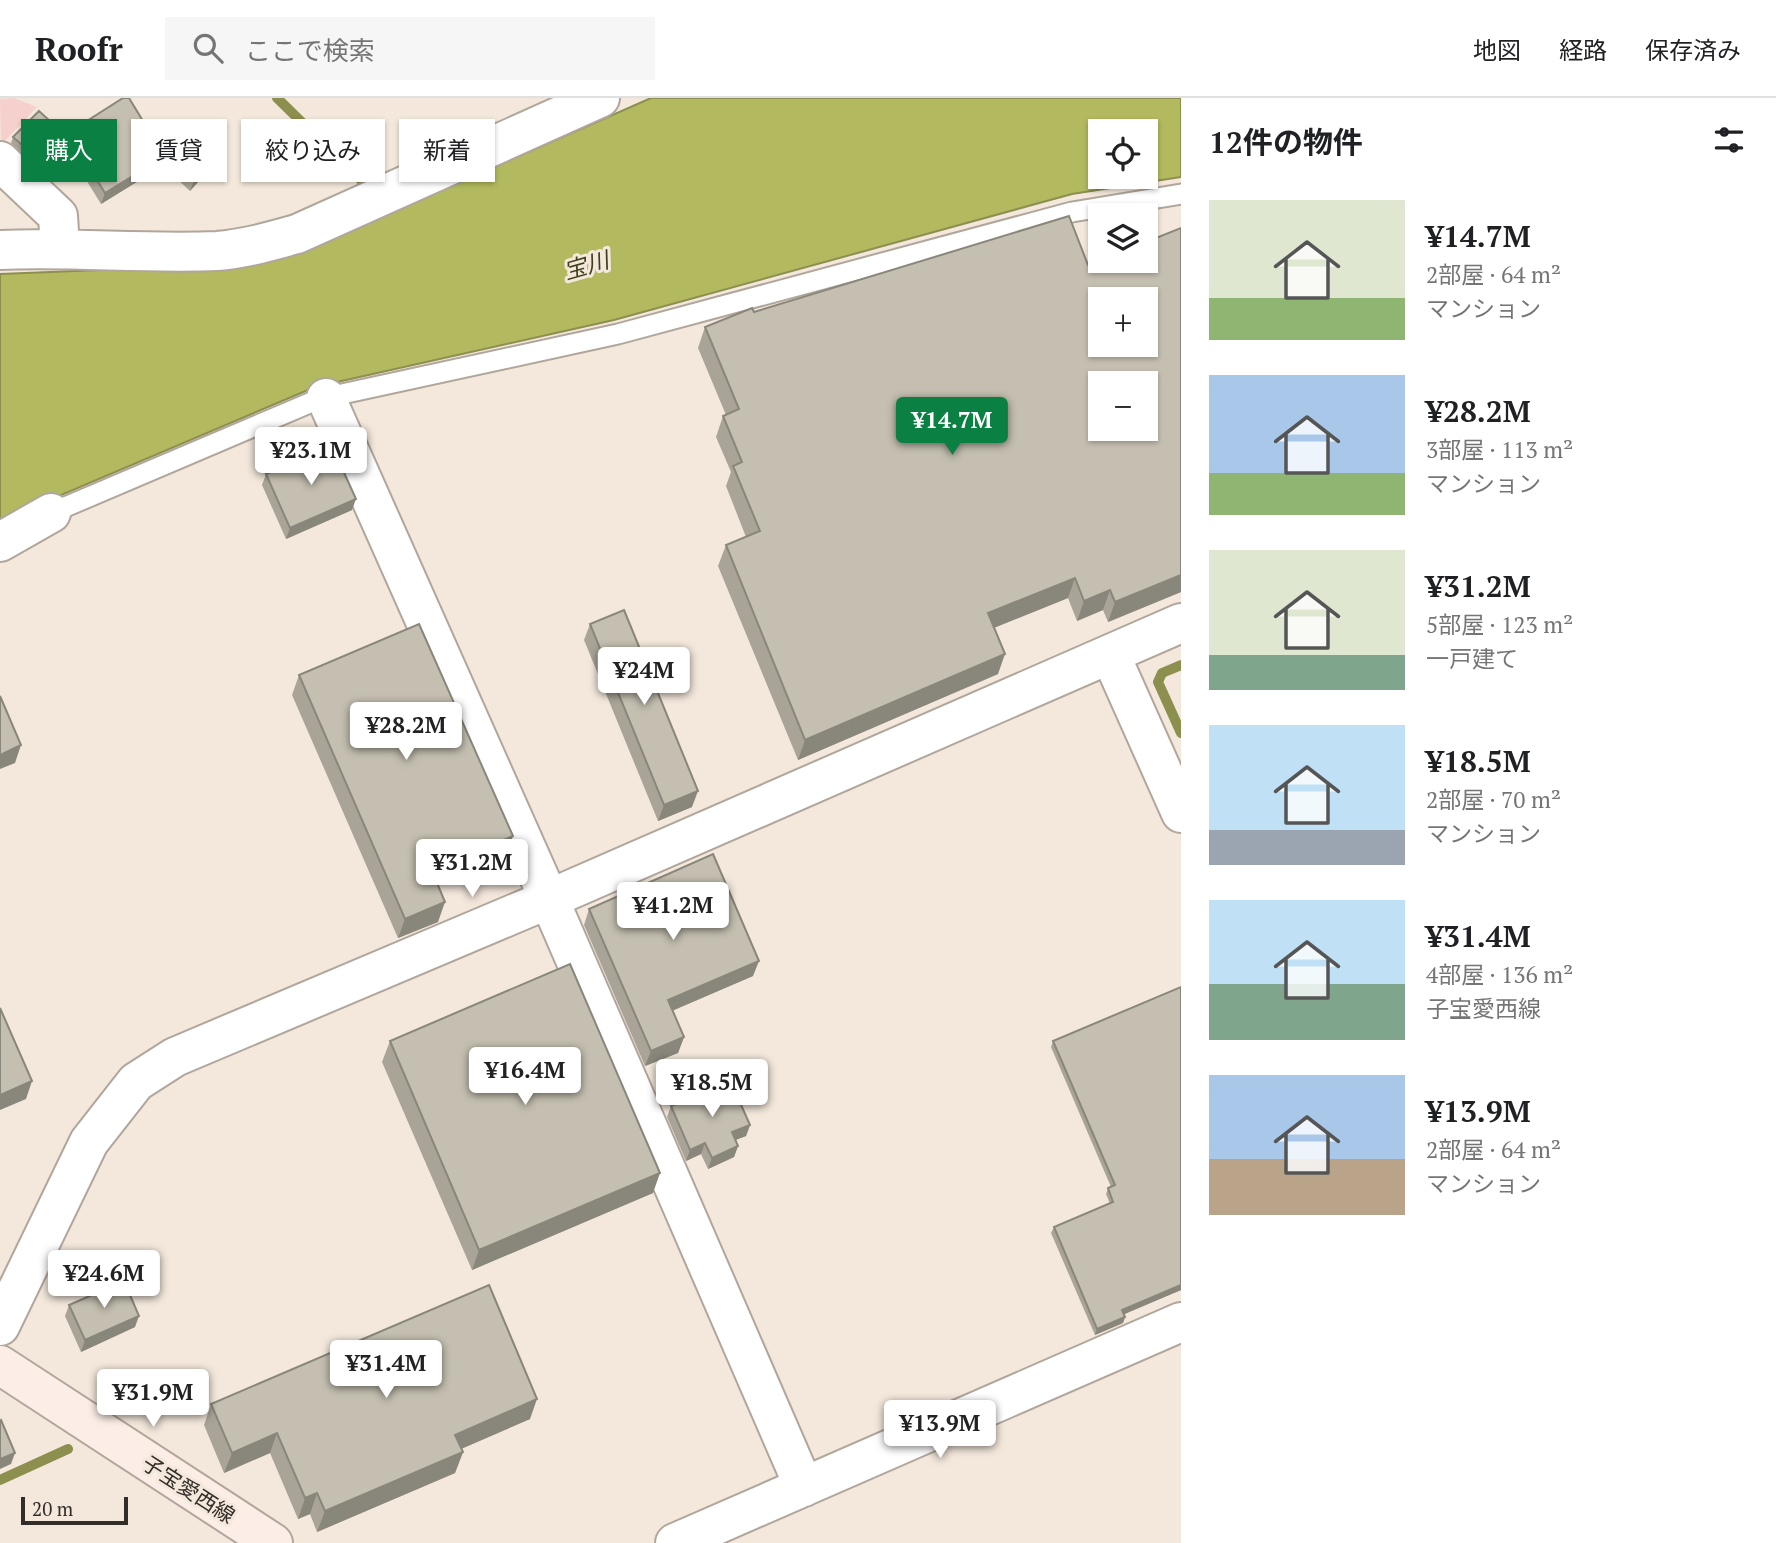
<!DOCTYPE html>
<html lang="ja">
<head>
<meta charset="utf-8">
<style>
  :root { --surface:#fff; --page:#f6f6f6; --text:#202124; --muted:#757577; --line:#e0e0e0; --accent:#0b8043 }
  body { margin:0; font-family:"PT Serif","Noto Sans JP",serif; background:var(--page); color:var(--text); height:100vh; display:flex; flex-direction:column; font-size:26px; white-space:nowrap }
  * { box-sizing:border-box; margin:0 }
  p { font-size:23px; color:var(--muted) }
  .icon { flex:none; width:38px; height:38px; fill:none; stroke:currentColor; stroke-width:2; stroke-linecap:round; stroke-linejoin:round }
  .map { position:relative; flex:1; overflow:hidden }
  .side { display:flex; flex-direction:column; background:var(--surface); width:595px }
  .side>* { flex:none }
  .hud { position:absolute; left:21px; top:21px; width:665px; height:63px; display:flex; gap:14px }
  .buttons { position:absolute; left:1088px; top:21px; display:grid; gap:14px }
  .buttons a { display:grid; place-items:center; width:70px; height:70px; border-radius:0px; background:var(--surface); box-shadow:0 2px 5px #0004; font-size:35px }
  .scale { position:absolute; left:21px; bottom:18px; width:107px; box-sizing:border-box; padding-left:7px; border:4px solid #322d29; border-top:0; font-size:19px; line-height:24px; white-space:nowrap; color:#322d29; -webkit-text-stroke:5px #f4e8dc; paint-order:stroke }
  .price { position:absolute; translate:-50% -60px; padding:0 16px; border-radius:7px; background:#fff; color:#222; font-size:23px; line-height:46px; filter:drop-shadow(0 2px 4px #0008) }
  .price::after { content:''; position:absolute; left:50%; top:42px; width:21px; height:16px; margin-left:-10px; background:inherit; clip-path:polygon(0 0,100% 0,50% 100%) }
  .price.current { background:var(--accent); color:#fff }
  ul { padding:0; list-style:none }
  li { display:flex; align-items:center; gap:21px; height:175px; padding:0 28px }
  li span { display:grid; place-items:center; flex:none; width:196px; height:140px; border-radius:0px; color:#555 }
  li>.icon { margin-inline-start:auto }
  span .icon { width:84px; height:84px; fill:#fffc; stroke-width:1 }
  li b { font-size:30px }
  h2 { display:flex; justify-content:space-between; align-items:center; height:84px; padding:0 28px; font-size:30px }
  .tag { padding:0 24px; border-radius:0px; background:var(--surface); box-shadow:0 2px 5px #0004; font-size:24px; line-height:63px }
  .tag.current { background:var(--accent); color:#fff }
  header { display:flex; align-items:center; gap:42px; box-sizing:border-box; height:98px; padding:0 35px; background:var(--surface); border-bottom:2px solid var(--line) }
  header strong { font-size:33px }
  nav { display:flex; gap:38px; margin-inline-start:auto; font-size:24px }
  .search { width:490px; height:63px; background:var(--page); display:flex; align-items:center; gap:18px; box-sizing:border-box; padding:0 24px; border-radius:0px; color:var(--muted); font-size:26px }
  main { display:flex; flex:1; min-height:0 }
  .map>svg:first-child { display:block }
  .green { fill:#f6d0cd }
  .water { fill:#b2b95e; stroke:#8c8f4e; stroke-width:2; fill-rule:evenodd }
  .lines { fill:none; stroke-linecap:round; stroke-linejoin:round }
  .stream { stroke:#8c8f4e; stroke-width:10 }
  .lane-casing { stroke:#b1a69b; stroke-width:23 }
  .street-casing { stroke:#b1a69b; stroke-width:42 }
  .secondary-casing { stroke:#b1a69b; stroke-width:42 }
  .lane { stroke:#fff; stroke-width:19 }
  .street { stroke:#fff; stroke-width:38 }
  .secondary { stroke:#fcede6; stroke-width:38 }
  .wall { fill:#a9a497 }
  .shaded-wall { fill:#89867b }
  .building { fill:#c4bfb0; stroke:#89867b; stroke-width:2; fill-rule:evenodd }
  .labels { text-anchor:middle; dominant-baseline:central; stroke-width:6; stroke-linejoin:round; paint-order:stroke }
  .street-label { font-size:21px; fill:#322d29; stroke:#f4e8dc }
  .water-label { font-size:23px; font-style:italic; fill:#3e411a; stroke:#f4e8dc }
</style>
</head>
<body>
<header>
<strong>Roofr</strong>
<div class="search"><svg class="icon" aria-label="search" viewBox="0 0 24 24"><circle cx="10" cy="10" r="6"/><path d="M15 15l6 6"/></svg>ここで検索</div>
<nav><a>地図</a><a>経路</a><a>保存済み</a></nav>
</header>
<main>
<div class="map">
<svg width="1181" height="1445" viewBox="0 0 1181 1445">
  <rect width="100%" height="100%" fill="#f4e8dc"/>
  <path class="green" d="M14 0 37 9 1 47 0 1Z"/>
  <path class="water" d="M651 0H1181V79L1072 96 614 222 315 289 0 423V176L225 167 299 155ZM1101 33H1146V79H1101Z"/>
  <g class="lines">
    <path class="stream" d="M277 0 363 84
      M1181 567 1162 575 1158 584 1181 635
      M0 1382 68 1351"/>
    <g class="lane-casing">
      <path id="lane" d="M51 415 319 301 618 236 1072 114 1181 96"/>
    </g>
    <g class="street-casing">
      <path id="street" d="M0 63 58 118 60 150
        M0 152C72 149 145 156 217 153 244 151 272 143 297 136L600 0
        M326 300 549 801 804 1389
        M0 444 51 415
        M1110 556 1181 715
        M0 1228 89 1044 136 984 175 959 549 801 1181 525
        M675 1445 1181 1224"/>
    </g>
    <g class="secondary-casing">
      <path id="secondary" d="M0 1267 273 1445"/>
    </g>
    <use href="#lane" class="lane"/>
    <use href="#street" class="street"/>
    <use href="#secondary" class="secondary"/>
  </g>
  <path class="wall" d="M63 35 61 41 36 67 11 45 13 39Z
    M68 35 157 46 208 73 190 93 162 67 161 69 101 106 64 46Z
    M1181 130V494L1108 524 1103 512 1077 523 1068 500 994 530 998 576 798 662 718 468 726 447 746 439 726 388 731 374 716 339 723 318 726 317 698 250 705 229 754 214 1088 167Z
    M266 376 352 412 286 441 262 387Z
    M590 526 692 709 658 723 584 542Z
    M299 577 513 738 505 758 438 787V824L398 840 292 597Z
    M589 811 753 878 672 913 684 939 678 955 645 968 584 827Z
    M1181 889V1192L1124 1216 1125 1219 1123 1225 1095 1237 1051 1135 1054 1129 1110 1106 1106 1096 1108 1090 1111 1089 1051 949 1053 943Z
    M390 943 653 1095 472 1172 382 964Z
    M671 1008 750 1027 746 1038 735 1042 738 1048 734 1059 708 1071 701 1056 686 1063 667 1019Z
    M69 1207 135 1229 81 1254 65 1218Z
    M211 1306 530 1321 461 1351 463 1354 455 1375 317 1434 310 1416 298 1421 270 1355 224 1375 204 1327Z"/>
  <path class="shaded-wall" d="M63 35 61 41 36 67 38 61Z
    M165 58 161 69 101 106 105 95Z
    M212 62 208 73 190 93 194 82Z
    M356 401 352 412 286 441 290 430Z
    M1181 477V494L1108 524 1115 504Z
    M1075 480 1068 500 981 535 988 515Z
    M1110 492 1103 512 1077 523 1084 503Z
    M1005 556 998 576 798 662 805 642Z
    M21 647 15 665 0 671V657Z
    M698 693 692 709 658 723 664 707Z
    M513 738 505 758 425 793 432 773Z
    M445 804 438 824 398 840 405 821Z
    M759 863 753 878 662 917 668 902Z
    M684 939 678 955 645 968 651 953Z
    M32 983 26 1001 0 1012V997Z
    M750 1027 746 1038 728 1045 732 1034Z
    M705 1045 701 1056 686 1063 690 1052Z
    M738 1048 734 1059 708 1071 712 1060Z
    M660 1075 653 1095 472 1172 479 1152Z
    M1181 1187V1192L1120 1218 1122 1212Z
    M139 1218 135 1229 81 1254 85 1242Z
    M1125 1219 1123 1225 1095 1237 1097 1231Z
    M537 1301 530 1321 447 1357 455 1337Z
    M277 1335 270 1355 224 1375 232 1355Z
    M463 1354 455 1375 317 1434 325 1413Z
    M15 1355 11 1366 0 1371V1361Z
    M317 1395 310 1416 298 1421 305 1400Z"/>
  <path class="building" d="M123 0H129L157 46 175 27 212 62 194 82 161 51 165 58 105 95 68 35Z
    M39 13 63 35 38 61 13 39Z
    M1069 118 1088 167 1101 162 1146 163V144L1181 130V477L1115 504 1110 492 1084 503 1075 480 988 515 1005 556 805 642 726 447 760 433 733 368 742 364 723 318 739 311 705 229 752 210 754 214ZM1101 201H1146V247H1101ZM1101 285H1146V331H1101Z
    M332 348 356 401 290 430 266 376Z
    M624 512 698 693 664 707 590 526Z
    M419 526 513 738 432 773 445 804 405 821 299 577Z
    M0 598 21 647 0 657Z
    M713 756 759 863 668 902 684 939 651 953 589 811Z
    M570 866 660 1075 479 1152 390 943Z
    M1181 889V1187L1122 1212 1125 1219 1097 1231 1054 1129 1113 1104 1108 1090 1115 1087 1053 943Z
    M0 910 32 983 0 997Z
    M730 982 750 1027 732 1034 738 1048 712 1060 705 1045 690 1052 671 1008Z
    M124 1183 139 1218 85 1242 69 1207Z
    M489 1187 537 1301 455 1337 463 1354 325 1413 317 1395 305 1400 277 1335 232 1355 211 1306Z
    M1 1322 15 1355 0 1361V1323Z"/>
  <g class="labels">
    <g class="street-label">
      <text transform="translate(189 1391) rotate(33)">子宝愛西線</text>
    </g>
    <g class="water-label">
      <text transform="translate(586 167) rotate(-16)">宝川</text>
    </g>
  </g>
</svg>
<div class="buttons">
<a><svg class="icon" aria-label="locate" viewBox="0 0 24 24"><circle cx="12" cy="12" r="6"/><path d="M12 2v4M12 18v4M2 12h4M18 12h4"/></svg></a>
<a><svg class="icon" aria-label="layers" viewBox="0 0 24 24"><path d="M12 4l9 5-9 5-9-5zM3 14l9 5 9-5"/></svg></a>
<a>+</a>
<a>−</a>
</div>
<div class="scale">20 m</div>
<b class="price current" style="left:952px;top:359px">¥14.7M</b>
<b class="price" style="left:311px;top:389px">¥23.1M</b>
<b class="price" style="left:644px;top:609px">¥24M</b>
<b class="price" style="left:406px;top:664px">¥28.2M</b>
<b class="price" style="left:472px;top:801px">¥31.2M</b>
<b class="price" style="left:673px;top:844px">¥41.2M</b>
<b class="price" style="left:525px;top:1009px">¥16.4M</b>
<b class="price" style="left:712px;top:1021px">¥18.5M</b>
<b class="price" style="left:104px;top:1212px">¥24.6M</b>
<b class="price" style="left:386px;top:1302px">¥31.4M</b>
<b class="price" style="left:153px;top:1331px">¥31.9M</b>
<b class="price" style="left:940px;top:1362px">¥13.9M</b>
<div class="hud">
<a class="tag current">購入</a>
<a class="tag">賃貸</a>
<a class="tag">絞り込み</a>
<a class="tag">新着</a>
</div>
</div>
<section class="side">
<h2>12件の物件<svg class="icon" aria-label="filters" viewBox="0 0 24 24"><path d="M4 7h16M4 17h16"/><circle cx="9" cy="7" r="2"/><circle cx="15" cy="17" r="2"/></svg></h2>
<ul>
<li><span style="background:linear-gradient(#dfe7d0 70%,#8fb573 0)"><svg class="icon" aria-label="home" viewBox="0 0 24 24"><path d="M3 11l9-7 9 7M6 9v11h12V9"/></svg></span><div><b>¥14.7M</b><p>2部屋 · 64 m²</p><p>マンション</p></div></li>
<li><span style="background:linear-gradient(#a9c7e8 70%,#8fb573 0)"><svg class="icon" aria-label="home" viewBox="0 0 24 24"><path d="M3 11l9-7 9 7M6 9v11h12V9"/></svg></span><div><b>¥28.2M</b><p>3部屋 · 113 m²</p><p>マンション</p></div></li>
<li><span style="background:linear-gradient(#dfe7d0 75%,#7fa58c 0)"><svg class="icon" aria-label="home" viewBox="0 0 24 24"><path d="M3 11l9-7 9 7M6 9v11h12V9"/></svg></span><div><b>¥31.2M</b><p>5部屋 · 123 m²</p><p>一戸建て</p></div></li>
<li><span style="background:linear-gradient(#bfe0f5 75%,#9aa5b1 0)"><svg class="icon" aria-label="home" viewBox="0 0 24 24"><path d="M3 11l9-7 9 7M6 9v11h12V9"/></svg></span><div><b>¥18.5M</b><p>2部屋 · 70 m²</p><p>マンション</p></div></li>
<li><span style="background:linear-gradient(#bfe0f5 60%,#7fa58c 0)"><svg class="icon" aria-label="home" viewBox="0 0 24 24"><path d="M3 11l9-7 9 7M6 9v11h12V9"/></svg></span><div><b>¥31.4M</b><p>4部屋 · 136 m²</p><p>子宝愛西線</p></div></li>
<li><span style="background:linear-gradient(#a9c7e8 60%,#b9a48a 0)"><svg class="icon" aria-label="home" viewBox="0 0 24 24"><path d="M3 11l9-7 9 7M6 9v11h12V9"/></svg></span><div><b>¥13.9M</b><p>2部屋 · 64 m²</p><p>マンション</p></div></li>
</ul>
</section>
</main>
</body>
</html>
